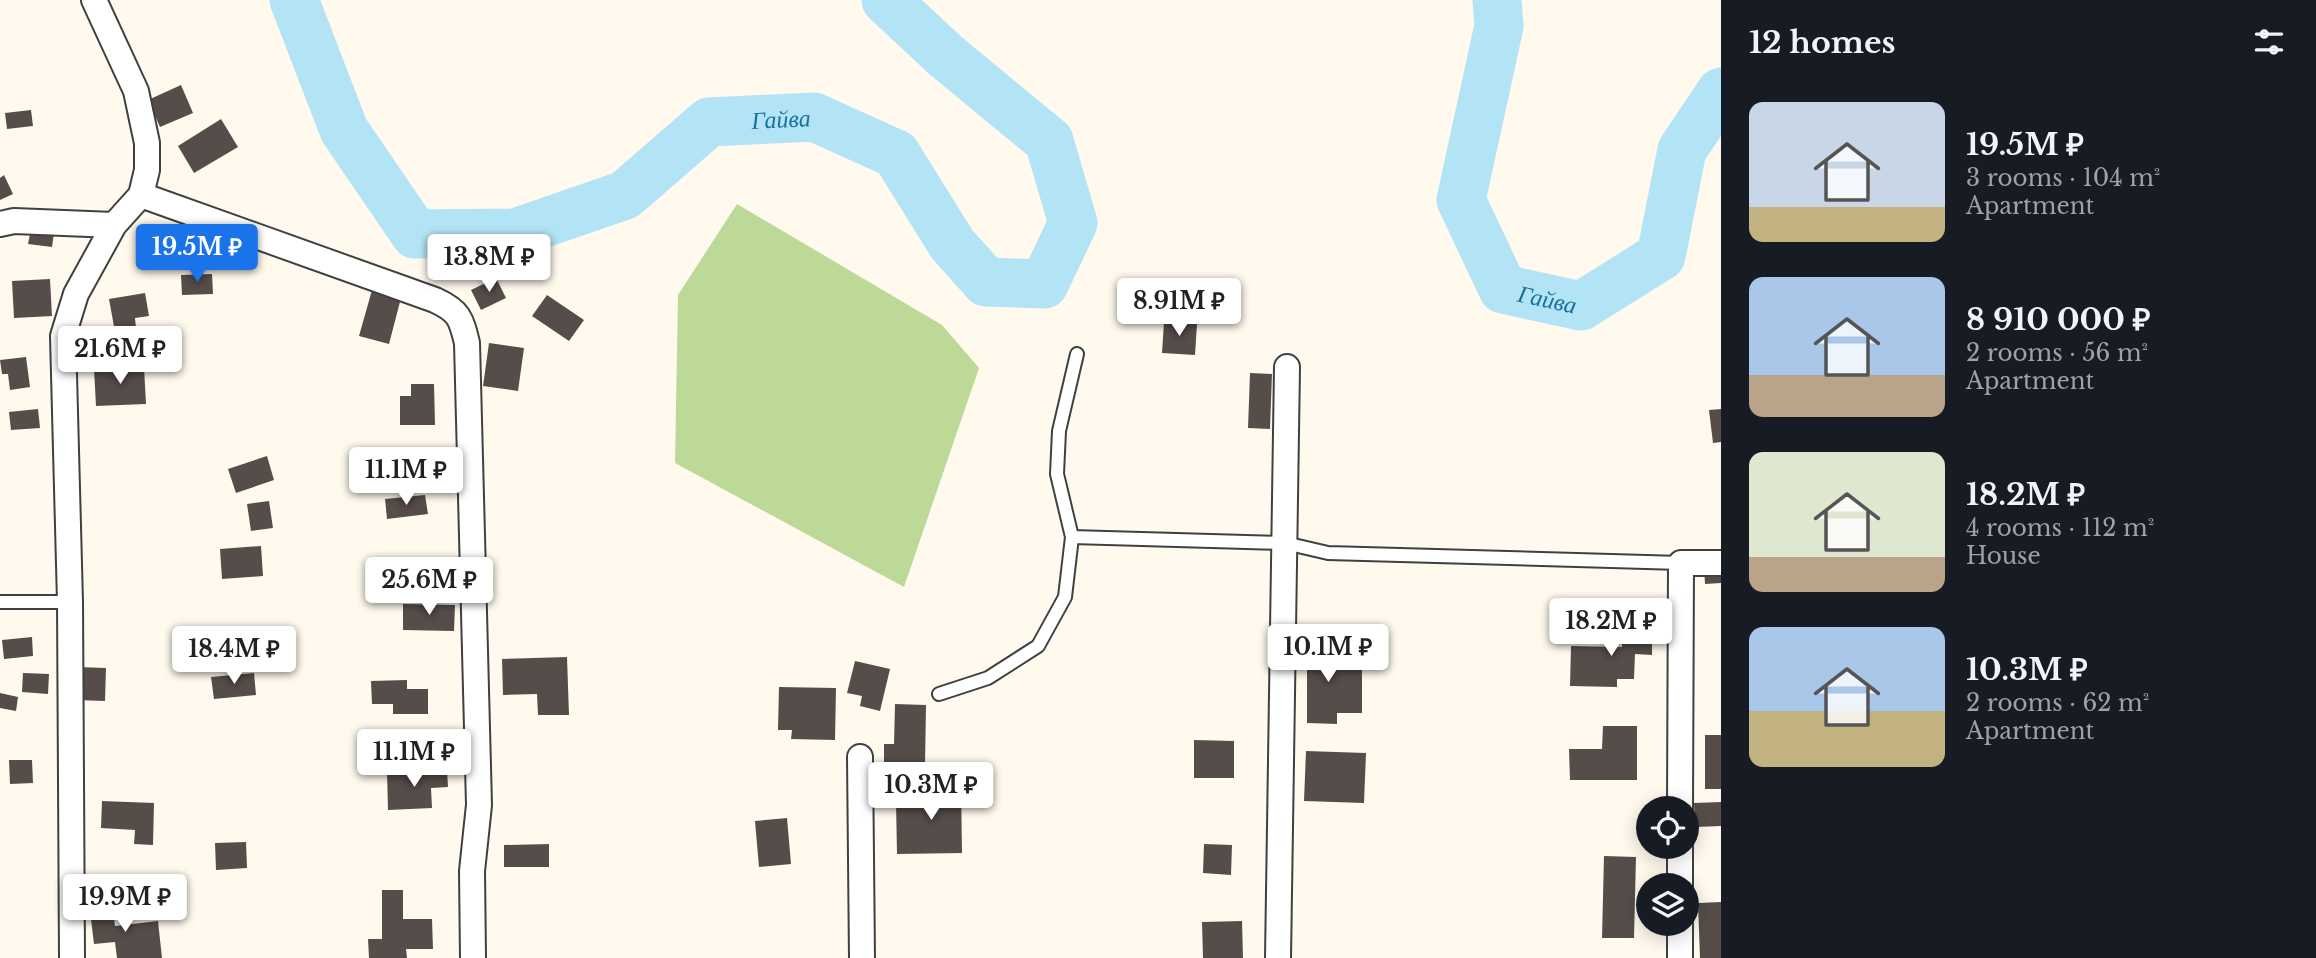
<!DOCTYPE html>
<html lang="en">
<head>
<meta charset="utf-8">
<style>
  :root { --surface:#171b24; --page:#20242c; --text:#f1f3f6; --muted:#9ea1a6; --accent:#1a73e8 }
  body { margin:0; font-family:"Libre Baskerville",serif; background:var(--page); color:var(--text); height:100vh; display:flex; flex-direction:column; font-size:26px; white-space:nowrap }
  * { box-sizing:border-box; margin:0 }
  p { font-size:23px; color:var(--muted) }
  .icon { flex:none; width:38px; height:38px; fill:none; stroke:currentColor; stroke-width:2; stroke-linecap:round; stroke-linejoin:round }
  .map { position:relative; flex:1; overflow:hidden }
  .drawer { display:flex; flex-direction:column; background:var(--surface); width:595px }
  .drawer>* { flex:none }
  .controls { position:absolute; left:1636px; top:796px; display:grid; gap:14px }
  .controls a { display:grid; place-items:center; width:63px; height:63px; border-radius:50%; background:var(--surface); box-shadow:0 4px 18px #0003; font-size:35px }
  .price { position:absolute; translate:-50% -60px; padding:0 16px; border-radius:7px; background:#fff; color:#222; font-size:23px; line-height:46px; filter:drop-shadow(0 2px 4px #0008) }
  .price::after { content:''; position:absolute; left:50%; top:42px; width:21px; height:16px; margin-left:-10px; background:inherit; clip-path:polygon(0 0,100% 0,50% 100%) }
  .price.on { background:var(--accent); color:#fff }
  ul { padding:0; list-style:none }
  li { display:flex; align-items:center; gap:21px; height:175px; padding:0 28px }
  li span { display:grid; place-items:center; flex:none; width:196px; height:140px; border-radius:14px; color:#555 }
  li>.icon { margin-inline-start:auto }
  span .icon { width:84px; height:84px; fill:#fffc; stroke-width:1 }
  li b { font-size:30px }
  h2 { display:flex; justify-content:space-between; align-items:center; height:84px; padding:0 28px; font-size:30px }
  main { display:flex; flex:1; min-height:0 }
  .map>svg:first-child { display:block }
  .forest { fill:#bcd997 }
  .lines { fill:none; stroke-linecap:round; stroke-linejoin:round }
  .river { stroke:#b3e4f6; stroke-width:49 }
  .building { fill:#564d4a }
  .lane-casing { stroke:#404040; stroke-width:16 }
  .street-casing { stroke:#404040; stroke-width:28 }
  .lane { stroke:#fff; stroke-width:12 }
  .street { stroke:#fff; stroke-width:24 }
  .labels { text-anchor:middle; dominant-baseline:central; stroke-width:7; stroke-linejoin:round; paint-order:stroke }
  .water-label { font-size:24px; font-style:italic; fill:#17719e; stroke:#fff }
</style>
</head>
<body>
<main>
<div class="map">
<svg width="1721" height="958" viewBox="0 0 1721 958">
  <rect width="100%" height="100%" fill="#fffaed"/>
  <path class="forest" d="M737 204 942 325 979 368 904 587 675 463 678 295Z"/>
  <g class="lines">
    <g class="river">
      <path id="s1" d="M294 0 344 130 415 234 515 233 625 195 709 122 814 117 896 154 952 244 986 282 1044 284 1073 223 1049 141 946 56 886 0"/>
      <path id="s2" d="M1497 0 1499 26 1461 200 1503 289 1581 306 1661 256 1682 150 1721 92"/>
    </g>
  </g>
  <path class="building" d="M181 85 193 113 160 127 148 100Z
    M31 110 33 126 7 129 5 113Z
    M221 119 238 147 194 173 178 146Z
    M4 175 13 194 0 200V178Z
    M31 229 54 233 52 247 28 244Z
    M212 274 213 294 182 295 181 275Z
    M496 278 506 298 481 310 471 290Z
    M50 279 52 316 14 318 12 281Z
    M372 290 401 298 389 344 359 336Z
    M145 293 149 316 135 318 136 328 115 332 109 299Z
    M547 295 584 320 569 341 532 316Z
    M1164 322 1197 324 1195 355 1162 353Z
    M489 343 524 348 518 391 483 386Z
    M26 357 30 387 10 390 8 374H2L0 360Z
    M144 367 146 404 96 406 94 369Z
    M1250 373 1272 374 1270 429 1248 428Z
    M411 384H434L435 425H400V396H411Z
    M38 409 40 428 11 430 9 412Z
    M1721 409V442L1713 443 1709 410Z
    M267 456 274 480 236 493 228 469Z
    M425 495 428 514 387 519 385 499Z
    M269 501 273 528 251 531 247 504Z
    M261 546 263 576 222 579 220 549Z
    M433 559V590L404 591V560Z
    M1721 566V583L1705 584 1704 567Z
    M403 604 455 605 454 631 403 630Z
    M1623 621 1652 622V655L1635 654 1634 679H1617V687L1570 686 1571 646 1622 647Z
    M32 637 33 656 4 659 2 640Z
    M1292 642H1328L1327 665H1362V713H1337V724L1307 723V666H1291Z
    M567 657 569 715H538L537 694 503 695 502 659Z
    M855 661 890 669 880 711 860 706 862 696 847 693Z
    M77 667 106 668 105 701 76 700Z
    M23 673 49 674 48 694 22 692Z
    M254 673 256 695 214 699 211 677Z
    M407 680V689H428V714H393V704H372L371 681Z
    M779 687 836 688 835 740 791 739 792 730H778Z
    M0 693 18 697 16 711 0 708Z
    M895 704 926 705 925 766 884 764V744H894Z
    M1603 726H1637V780H1570L1569 749H1602Z
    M1705 735H1721V789H1705Z
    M1194 740 1234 741V778H1194Z
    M1306 751 1366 753 1364 803 1304 801Z
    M9 760H32L33 783 10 784Z
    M447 770 448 787 431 788 432 808 388 810 387 772Z
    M925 785H961L962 853 897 854 896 802H925Z
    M102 801 154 803 153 845 134 844 135 830 101 828Z
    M1721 802V826L1695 827 1694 803Z
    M787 818 791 864 759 867 755 821Z
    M246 842 247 868 216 870 215 843Z
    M549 844V867H504V845Z
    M1204 844 1232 845 1231 875 1203 873Z
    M1604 856 1636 857 1634 938H1602Z
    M382 890H403V919H432L433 949H406L407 958H369L368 939H382Z
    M112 900 115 926 158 921 162 958H117L115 942 94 944 89 903Z
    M1721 902V958H1700L1698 903Z
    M1242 921 1243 958H1203L1202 922Z"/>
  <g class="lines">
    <g class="lane-casing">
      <path id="lane" d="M1077 354 1059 431 1057 474 1072 537 1285 543 1328 553 1681 563
        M0 602H70
        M939 694 988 678 1038 646 1065 597 1072 537"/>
    </g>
    <g class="street-casing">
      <path id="street" d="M141 195 435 300C459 311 461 318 467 343L479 805 472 871 473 958
        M0 224 14 221 114 225
        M860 757 862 958
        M1680 808 1681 563H1721
        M1680 886V847
        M72 958 70 602 63 336 76 294 114 225 141 195 147 170V143L136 91 94 0
        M1278 958 1287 367
        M1680 958V924"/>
    </g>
    <use href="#lane" class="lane"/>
    <use href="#street" class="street"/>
  </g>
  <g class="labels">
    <g class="water-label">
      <text stroke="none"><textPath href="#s1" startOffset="665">Гайва</textPath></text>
      <text stroke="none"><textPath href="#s2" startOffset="348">Гайва</textPath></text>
    </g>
  </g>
</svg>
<div class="controls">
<a><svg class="icon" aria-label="locate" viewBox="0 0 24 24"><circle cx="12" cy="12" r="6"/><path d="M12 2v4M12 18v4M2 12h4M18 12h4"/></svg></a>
<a><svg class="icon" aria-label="layers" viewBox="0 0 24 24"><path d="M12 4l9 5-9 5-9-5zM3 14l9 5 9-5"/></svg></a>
</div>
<b class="price on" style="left:197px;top:284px">19.5M ₽</b>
<b class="price" style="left:489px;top:294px">13.8M ₽</b>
<b class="price" style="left:1179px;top:338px">8.91M ₽</b>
<b class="price" style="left:120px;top:386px">21.6M ₽</b>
<b class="price" style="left:406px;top:507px">11.1M ₽</b>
<b class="price" style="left:429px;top:617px">25.6M ₽</b>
<b class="price" style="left:1611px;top:658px">18.2M ₽</b>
<b class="price" style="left:1328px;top:684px">10.1M ₽</b>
<b class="price" style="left:234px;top:686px">18.4M ₽</b>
<b class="price" style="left:414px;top:789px">11.1M ₽</b>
<b class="price" style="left:931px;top:822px">10.3M ₽</b>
<b class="price" style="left:125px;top:934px">19.9M ₽</b>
</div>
<section class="drawer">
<h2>12 homes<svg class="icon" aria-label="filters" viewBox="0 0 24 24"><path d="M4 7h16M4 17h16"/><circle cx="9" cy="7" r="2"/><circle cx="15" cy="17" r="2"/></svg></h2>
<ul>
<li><span style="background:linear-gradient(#c9d6e8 75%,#c2b280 0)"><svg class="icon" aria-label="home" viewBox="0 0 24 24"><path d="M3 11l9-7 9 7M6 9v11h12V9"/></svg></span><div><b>19.5M ₽</b><p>3 rooms · 104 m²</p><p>Apartment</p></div></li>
<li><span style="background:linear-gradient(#a9c7e8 70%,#b9a48a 0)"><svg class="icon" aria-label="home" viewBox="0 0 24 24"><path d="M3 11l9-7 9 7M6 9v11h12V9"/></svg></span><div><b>8 910 000 ₽</b><p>2 rooms · 56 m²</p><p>Apartment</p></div></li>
<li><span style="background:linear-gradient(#dfe7d0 75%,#b9a48a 0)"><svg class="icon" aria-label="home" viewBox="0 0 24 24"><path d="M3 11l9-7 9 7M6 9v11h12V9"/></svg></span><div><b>18.2M ₽</b><p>4 rooms · 112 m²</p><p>House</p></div></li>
<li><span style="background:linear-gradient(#a9c7e8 60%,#c2b280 0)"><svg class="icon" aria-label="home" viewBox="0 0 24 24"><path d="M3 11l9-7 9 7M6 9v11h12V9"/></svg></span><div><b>10.3M ₽</b><p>2 rooms · 62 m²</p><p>Apartment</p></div></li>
</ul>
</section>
</main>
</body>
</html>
